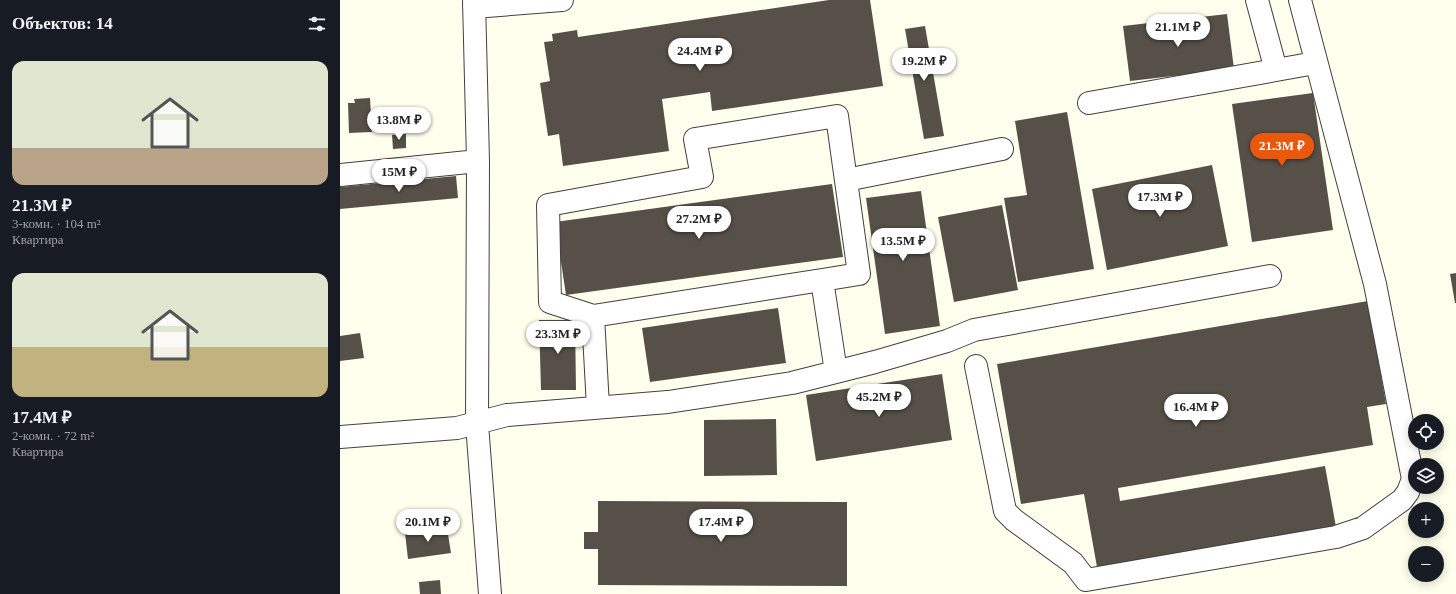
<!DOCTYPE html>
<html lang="ru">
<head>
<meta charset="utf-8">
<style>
  :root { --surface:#171b24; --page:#20242c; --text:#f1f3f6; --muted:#9ea1a6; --accent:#ea580c }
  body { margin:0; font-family:Georgia,serif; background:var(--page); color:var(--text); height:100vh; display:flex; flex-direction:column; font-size:15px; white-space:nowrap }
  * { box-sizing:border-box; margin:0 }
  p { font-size:13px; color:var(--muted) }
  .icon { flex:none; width:22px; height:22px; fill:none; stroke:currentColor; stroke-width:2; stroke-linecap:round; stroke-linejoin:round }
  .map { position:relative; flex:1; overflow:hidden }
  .details { display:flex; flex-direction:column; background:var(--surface); width:340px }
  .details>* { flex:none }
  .fabs { position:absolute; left:1068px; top:414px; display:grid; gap:8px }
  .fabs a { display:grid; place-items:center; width:36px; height:36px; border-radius:50%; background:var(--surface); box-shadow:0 2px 10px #0003; font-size:20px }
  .price { position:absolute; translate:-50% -34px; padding:0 9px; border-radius:14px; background:#fff; color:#222; font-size:13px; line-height:26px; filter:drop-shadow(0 1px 2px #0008) }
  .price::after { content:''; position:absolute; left:50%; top:24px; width:12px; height:9px; margin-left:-6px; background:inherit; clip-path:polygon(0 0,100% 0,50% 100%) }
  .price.on { background:var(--accent); color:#fff }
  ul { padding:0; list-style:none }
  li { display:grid; align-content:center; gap:8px; height:212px; padding:0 12px }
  li span { display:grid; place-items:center; height:124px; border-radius:12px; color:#555 }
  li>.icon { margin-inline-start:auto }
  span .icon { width:72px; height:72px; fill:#fffc; stroke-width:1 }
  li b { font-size:17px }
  h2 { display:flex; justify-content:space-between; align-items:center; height:48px; padding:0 12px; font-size:17px }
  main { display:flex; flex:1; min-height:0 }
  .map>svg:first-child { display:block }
  .building { fill:#565048 }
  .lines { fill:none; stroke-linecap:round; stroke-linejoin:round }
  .minor-casing { stroke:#404040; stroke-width:24 }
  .minor { stroke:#fff; stroke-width:22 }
</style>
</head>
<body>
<main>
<section class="details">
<h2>Объектов: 14<svg class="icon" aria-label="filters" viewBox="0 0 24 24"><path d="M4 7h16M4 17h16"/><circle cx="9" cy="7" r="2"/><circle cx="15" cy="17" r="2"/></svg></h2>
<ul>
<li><span style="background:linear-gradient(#dfe7d0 70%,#b9a48a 0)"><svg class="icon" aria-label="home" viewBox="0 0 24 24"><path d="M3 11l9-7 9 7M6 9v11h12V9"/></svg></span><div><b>21.3M ₽</b><p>3-комн. · 104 m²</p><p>Квартира</p></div></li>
<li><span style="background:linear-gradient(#dfe7d0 60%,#c2b280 0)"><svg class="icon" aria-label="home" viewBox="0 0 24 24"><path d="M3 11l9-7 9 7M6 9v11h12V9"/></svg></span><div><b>17.4M ₽</b><p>2-комн. · 72 m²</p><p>Квартира</p></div></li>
</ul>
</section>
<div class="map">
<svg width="1116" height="594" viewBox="0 0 1116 594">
  <rect width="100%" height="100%" fill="#ffffed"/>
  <path class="building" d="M489 0H530L543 86 372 111 370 92 322 99 329 151 223 166 219 134 208 136 200 83 210 81 204 42 213 41 212 34 237 30 238 37Z
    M887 14 894 69 790 81 783 26Z
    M585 26 604 136 584 139 565 29Z
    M973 93 993 230 912 242 892 104Z
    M30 98 32 132 9 133 8 103H15L14 99Z
    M727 112 754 269 678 282 664 198 687 195 675 121Z
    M66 134V148L53 149 52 135Z
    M872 165 888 246 767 270 752 189Z
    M116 176 118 198 0 209V187Z
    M492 184 503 257 226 295 215 222Z
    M581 191 600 326 545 334 526 198Z
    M662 205 678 290 614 302 598 217Z
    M1116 273V303H1115L1110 274Z
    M1028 301 1046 404 1027 407 1033 445 778 488 780 501 985 466 996 527 757 567 744 494 681 504 657 364Z
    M438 308 446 363 310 382 302 328Z
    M199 320H235L236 390H201Z
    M20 333 24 358 0 361V336Z
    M602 374 612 440 476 461 466 395Z
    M436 419 437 475 364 476V420Z
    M258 501 507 502V586L258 585V549H244V532H258Z
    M107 528 111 553 68 559 65 533Z
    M100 580 101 594H80L79 582Z"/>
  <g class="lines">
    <g class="minor-casing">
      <path id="minor" d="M134 0 138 161 137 424 150 594
        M917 0 936 70 975 63
        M134 7 222 0
        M749 103 936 70
        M0 175 138 161
        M506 180 662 149
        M253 316 210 302 208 205 362 177 355 139 497 116 519 274 482 280
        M636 366 665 511 674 520 733 563 746 580 996 537 1023 528 1062 500 1068 492 1073 479 1035 284 960 0
        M258 407 253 316 482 280 496 372
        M0 437 117 428 167 415 328 402 452 383 535 362 607 341 634 330 930 276"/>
    </g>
    <use href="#minor" class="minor"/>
  </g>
</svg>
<div class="fabs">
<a><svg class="icon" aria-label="locate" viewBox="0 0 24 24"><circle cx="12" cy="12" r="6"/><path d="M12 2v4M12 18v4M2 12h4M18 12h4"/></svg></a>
<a><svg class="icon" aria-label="layers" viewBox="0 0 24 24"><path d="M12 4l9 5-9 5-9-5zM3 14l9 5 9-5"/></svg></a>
<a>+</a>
<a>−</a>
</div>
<b class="price" style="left:838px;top:48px">21.1M ₽</b>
<b class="price" style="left:360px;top:72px">24.4M ₽</b>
<b class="price" style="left:584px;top:82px">19.2M ₽</b>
<b class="price" style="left:59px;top:141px">13.8M ₽</b>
<b class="price on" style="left:942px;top:167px">21.3M ₽</b>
<b class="price" style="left:59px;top:193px">15M ₽</b>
<b class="price" style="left:820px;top:218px">17.3M ₽</b>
<b class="price" style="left:359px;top:240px">27.2M ₽</b>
<b class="price" style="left:563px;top:262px">13.5M ₽</b>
<b class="price" style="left:218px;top:355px">23.3M ₽</b>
<b class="price" style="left:539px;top:418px">45.2M ₽</b>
<b class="price" style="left:856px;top:428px">16.4M ₽</b>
<b class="price" style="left:88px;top:543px">20.1M ₽</b>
<b class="price" style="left:381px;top:543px">17.4M ₽</b>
</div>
</main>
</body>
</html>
